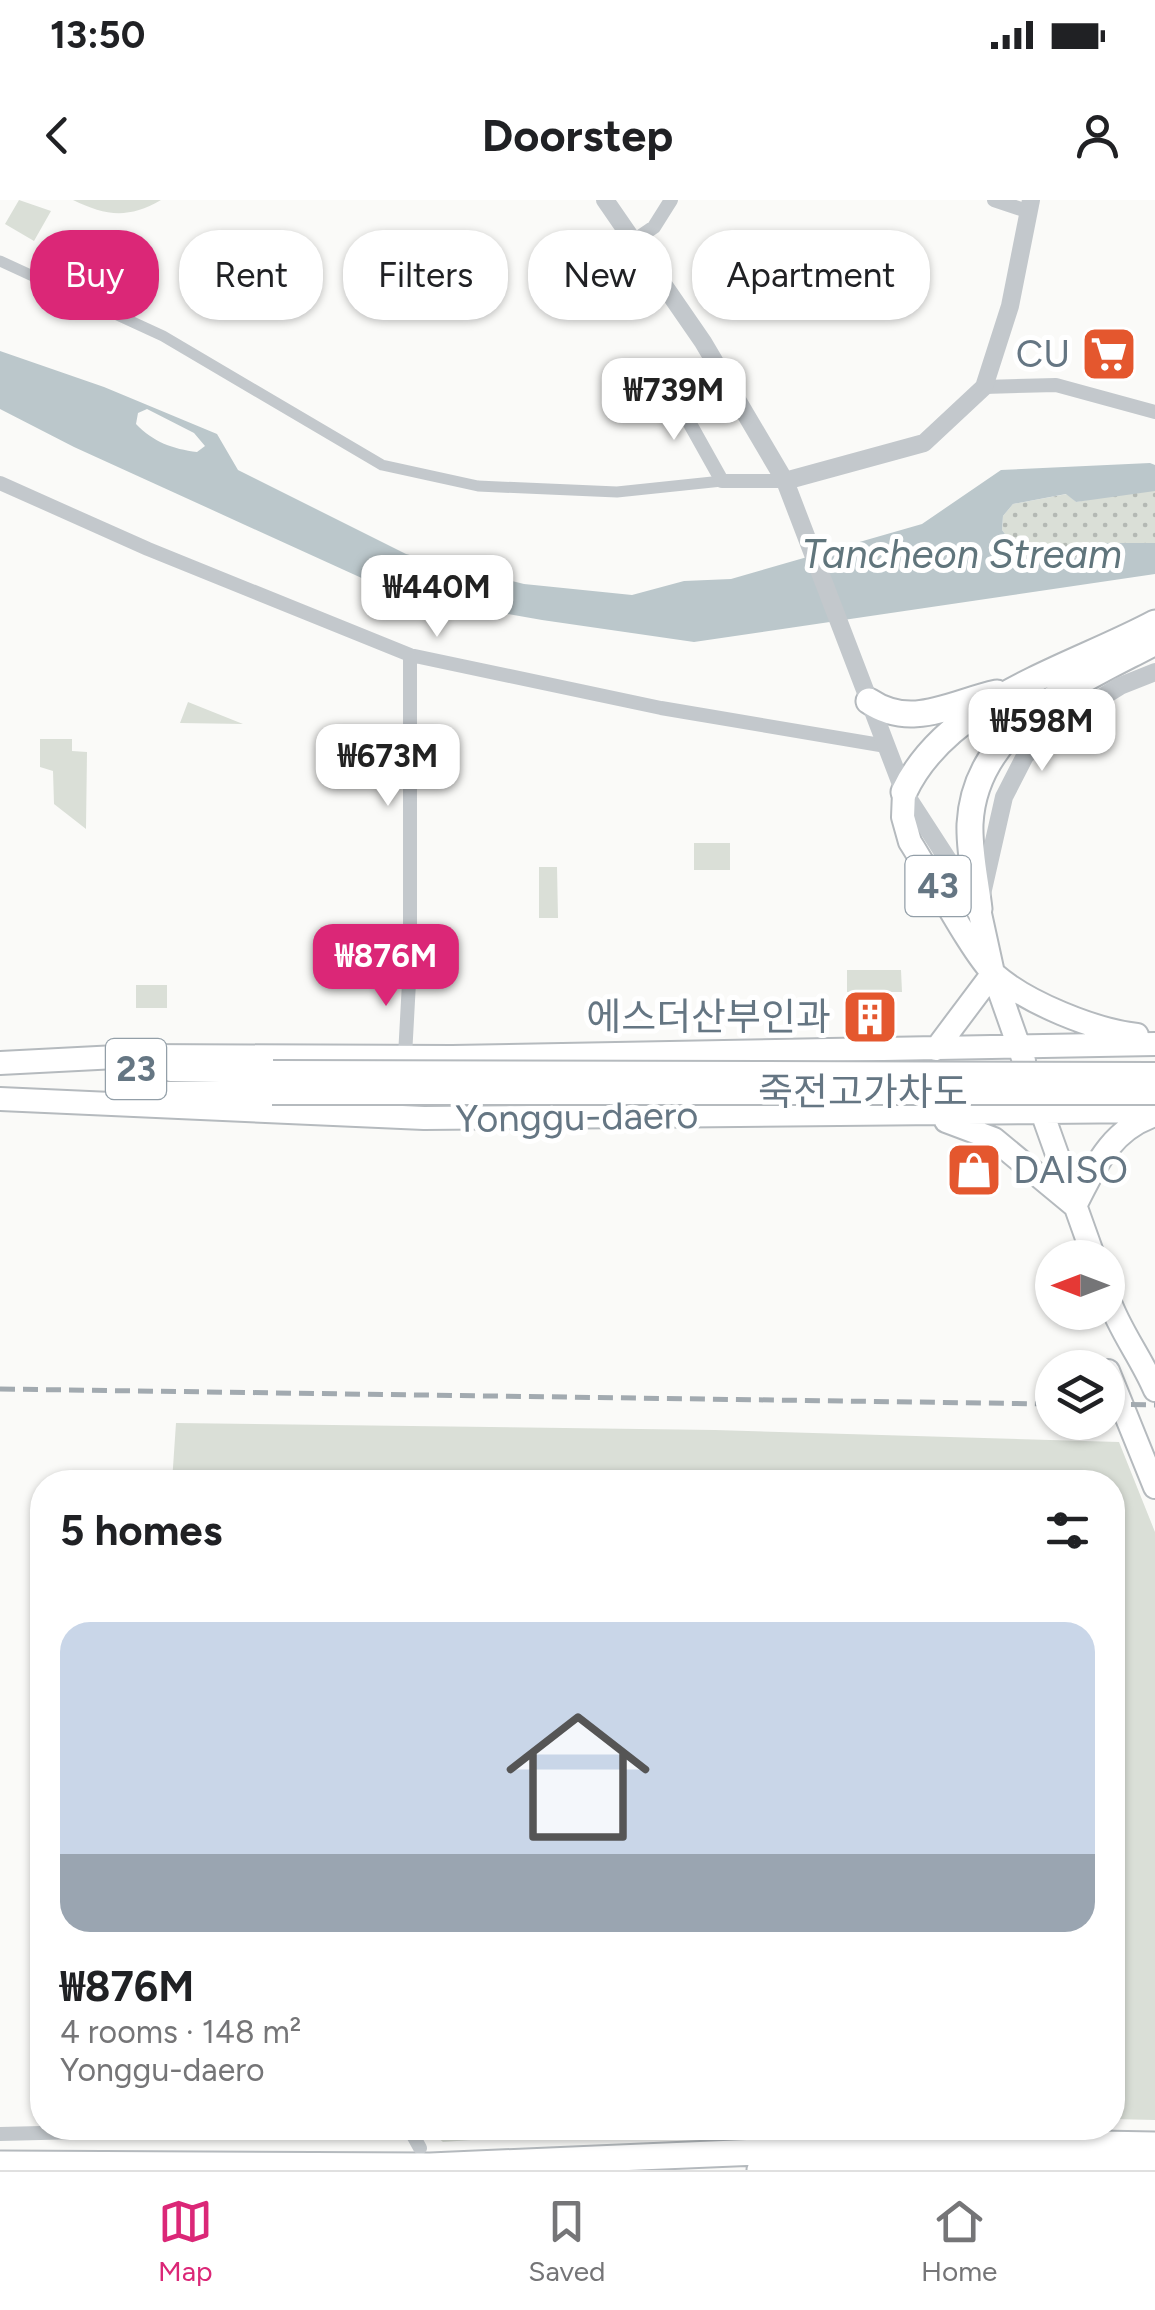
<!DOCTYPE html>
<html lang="en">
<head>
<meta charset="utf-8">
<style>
  :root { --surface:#fff; --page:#f2f2f2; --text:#202124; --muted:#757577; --line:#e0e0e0; --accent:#db2777 }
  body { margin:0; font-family:Figtree,"Noto Sans KR",sans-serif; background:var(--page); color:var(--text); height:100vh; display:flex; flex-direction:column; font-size:38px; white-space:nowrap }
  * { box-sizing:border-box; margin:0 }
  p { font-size:32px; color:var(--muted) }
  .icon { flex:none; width:55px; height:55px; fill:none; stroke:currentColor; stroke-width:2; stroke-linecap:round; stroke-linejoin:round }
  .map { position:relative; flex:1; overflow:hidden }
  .details { position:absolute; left:30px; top:1270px; width:1095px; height:670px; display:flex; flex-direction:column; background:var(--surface); border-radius:40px; box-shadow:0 2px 8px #0004 }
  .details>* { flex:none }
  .hud { position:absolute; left:30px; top:30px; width:1095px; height:90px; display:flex; gap:20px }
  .needle { width:65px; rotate:270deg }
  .fabs { position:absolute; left:1035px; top:1040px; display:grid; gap:20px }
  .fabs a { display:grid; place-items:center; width:90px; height:90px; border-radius:50%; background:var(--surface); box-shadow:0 2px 8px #0004; font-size:50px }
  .price { position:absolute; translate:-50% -85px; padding:0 22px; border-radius:20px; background:#fff; color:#222; font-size:32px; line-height:65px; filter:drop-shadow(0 2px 5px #0008) }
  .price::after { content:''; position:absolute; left:50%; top:60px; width:30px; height:22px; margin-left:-15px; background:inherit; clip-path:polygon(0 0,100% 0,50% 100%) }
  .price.selected { background:var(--accent); color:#fff }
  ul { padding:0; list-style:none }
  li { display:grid; align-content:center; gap:20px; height:530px; padding:0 30px }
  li+li { border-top:2px solid var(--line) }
  li span { display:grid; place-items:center; height:310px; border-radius:30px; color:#555 }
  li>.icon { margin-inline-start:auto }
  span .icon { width:180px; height:180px; fill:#fffc; stroke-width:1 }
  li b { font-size:42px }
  h2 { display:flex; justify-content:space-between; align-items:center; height:120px; padding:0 30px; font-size:42px }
  .pill { padding:0 35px; border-radius:40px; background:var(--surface); box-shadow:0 2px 8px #0004; font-size:35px; line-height:90px }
  .pill.selected { background:var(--accent); color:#fff }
  .status { display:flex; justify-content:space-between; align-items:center; height:70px; padding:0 50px; background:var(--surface); direction:ltr }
  .status svg { height:28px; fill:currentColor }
  header { display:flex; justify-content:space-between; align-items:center; height:130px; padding:0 30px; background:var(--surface); font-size:45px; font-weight:700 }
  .tabs { display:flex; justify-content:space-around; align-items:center; height:140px; border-top:2px solid var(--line); background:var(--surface); font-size:28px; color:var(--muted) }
  .tabs a { display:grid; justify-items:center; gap:5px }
  .tabs .selected { color:var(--accent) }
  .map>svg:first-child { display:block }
  .grass { fill:url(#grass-dots) }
  .park { fill:#dadfd7 }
  .water { fill:#bbc7cb; fill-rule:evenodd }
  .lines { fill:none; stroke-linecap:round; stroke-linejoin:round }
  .primary-casing { stroke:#b5babe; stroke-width:26 }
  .trunk-casing { stroke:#b4b9bd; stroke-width:29 }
  .pedestrian { stroke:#c3c8cc; stroke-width:11 }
  .minor { stroke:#c3c8cc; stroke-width:14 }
  .tertiary { stroke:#c3c8cc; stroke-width:18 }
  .primary { stroke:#fff; stroke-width:22 }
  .trunk { stroke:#fff; stroke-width:25 }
  .rail { stroke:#a2aab0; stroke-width:5; stroke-dasharray:15 8; stroke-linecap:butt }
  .primary-bridge-casing { stroke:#b5babe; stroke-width:26; stroke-linecap:butt }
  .primary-bridge { stroke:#fff; stroke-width:22 }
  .labels { text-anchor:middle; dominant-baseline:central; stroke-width:10; stroke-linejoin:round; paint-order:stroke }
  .shield { fill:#fff; stroke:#939fa8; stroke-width:2.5 }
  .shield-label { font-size:35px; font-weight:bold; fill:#657683 }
  .poi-label { font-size:38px; fill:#657683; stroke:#fff; text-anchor:end }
  .street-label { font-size:38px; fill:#657683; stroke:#fff }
  .water-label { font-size:40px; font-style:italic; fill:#60757c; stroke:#fff }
</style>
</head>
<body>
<div class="status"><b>13:50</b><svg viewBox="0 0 49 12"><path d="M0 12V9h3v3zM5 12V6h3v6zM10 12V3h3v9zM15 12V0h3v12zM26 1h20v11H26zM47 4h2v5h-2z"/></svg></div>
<header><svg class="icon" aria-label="back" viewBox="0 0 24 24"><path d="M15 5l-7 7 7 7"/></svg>Doorstep<svg class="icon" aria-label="person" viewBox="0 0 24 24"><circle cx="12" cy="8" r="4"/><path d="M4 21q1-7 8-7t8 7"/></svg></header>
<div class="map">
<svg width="1155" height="1970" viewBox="0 0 1155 1970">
  <defs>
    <pattern id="grass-dots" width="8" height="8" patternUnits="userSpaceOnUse" patternTransform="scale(2.5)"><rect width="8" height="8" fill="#dadfd7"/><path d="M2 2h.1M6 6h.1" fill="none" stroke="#b4b9b4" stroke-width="1.8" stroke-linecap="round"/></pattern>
  </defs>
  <rect width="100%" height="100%" fill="#fafaf8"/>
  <path class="grass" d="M1139 290 1155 291V343H1103C1074 369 1024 361 1002 330L1003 316 1013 304 1067 294 1076 302Z"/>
  <path class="park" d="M19 0 51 11 34 41 5 24Z
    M73 0H161C128 19 106 16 73 0Z
    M188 502 243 524 180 523Z
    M40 539H72V551L87 552 86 629 54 604 53 571 40 567Z
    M694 643H730V670H694Z
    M557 667 558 718H539V667Z
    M847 770H901L902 792H847Z
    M136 785H167V808H136Z
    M176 1223 715 1230 1119 1242 1155 1332V1920L1113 1919 1112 1282H172Z
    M426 1928H644L443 1942Z"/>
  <path class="water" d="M0 151 104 187 217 234 238 270 406 354 524 384 632 395 684 381 731 379 922 324 1001 270 1150 263 1155 265V291L1076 302 1066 294 1013 304 1003 316 1002 330C1024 361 1074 370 1103 343H1155V374L694 442 542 420 399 395 74 247 0 209ZM147 209 194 233 205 246 197 252C173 249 153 242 136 224L138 213Z"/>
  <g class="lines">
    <g class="primary-casing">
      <path id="primary" d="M904 592 903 617 910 642C929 671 973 755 994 774 1027 803 1094 830 1137 835
        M979 709 993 773 1024 861
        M936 849 993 773
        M0 863 136 856 452 857 1155 844
        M171 870 273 872
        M128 893H272
        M0 899 424 918 1155 911
        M1038 901 1094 1058
        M946 921 994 939 1075 1006C1095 967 1110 930 1155 915
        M1108 1097C1119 1130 1141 1157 1155 1190
        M1108 1171 1155 1287"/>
    </g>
    <g class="trunk-casing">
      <path id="trunk" d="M869 501C912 530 951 503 997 493
        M904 592C947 500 1071 468 1155 423
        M979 709C976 682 969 652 970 624 975 524 1080 482 1155 442
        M0 1964 430 1966 989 1942 1155 1945
        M760 1970 987 1962 1155 1967"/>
    </g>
    <path class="pedestrian" d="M0 61 163 136 382 265 478 286 617 292 722 281"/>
    <path class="minor" d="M994 0 1027 11
      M635 40 654 27 671 0
      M656 185 689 222 722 281H785
      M984 187 1056 185 1155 212
      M0 283 148 349 410 455 661 508 886 546
      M405 856 410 764V455
      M409 1928 420 1948
      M0 1934 244 1928"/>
    <path class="tertiary" d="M605 0 703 142 785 281 904 592 974 700
      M785 281 924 243 984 187 1010 106 1031 0
      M982 694 1004 597 1025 556 1060 523 1120 486 1155 472"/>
    <use href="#primary" class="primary"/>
    <use href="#trunk" class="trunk"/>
    <path class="rail" d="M0 1189 1052 1204
      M1108 1204 1155 1205"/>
    <g class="primary-bridge-casing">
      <path id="primary-bridge" d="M273 872 1155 874
        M272 893H1155"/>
    </g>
    <use href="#primary-bridge" class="primary-bridge"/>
  </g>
  <defs>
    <g id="supermarket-square" transform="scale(2.875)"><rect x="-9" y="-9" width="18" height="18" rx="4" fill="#e4572e" stroke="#fff"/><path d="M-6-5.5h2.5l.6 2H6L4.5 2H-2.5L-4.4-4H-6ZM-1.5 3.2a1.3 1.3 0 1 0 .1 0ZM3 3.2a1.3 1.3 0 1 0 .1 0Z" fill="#fff"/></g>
    <g id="building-square" transform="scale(2.875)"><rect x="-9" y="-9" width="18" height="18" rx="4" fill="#e4572e" stroke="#fff"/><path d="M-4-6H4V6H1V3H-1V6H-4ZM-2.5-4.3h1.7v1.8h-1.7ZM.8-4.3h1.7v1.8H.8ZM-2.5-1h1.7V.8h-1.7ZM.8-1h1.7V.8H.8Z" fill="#fff"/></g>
    <g id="shop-square" transform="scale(2.875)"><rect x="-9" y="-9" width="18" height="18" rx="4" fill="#e4572e" stroke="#fff"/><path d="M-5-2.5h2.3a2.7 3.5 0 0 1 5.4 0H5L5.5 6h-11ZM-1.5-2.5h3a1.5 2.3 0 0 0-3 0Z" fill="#fff"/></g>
  </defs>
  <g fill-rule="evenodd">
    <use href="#supermarket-square" x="1109" y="154"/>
    <use href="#building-square" x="870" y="817"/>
    <use href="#shop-square" x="974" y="970"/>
  </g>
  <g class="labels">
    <g class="shield">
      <rect x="905.5" y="656" width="65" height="60" rx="8"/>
      <rect x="106" y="839" width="60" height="60" rx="8"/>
    </g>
    <g class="shield-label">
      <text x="938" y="686">43</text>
      <text x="136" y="869">23</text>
    </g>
    <g class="poi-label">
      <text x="1070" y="154">CU</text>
      <text x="831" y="817">에스더산부인과</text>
      <text x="1013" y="970" text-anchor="start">DAISO</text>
    </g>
    <g class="street-label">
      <text x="863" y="892">죽전고가차도</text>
      <text transform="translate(577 917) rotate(-1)">Yonggu-daero</text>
    </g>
    <g class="water-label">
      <text x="962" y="354">Tancheon Stream</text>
    </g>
  </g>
</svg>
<div class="fabs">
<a><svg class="needle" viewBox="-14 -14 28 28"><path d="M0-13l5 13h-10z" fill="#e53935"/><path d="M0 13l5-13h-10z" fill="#757577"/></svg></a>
<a><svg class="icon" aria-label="layers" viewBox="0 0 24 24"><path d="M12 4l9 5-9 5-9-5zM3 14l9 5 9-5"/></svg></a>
</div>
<b class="price" style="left:674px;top:243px">₩739M</b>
<b class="price" style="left:437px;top:440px">₩440M</b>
<b class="price" style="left:1042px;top:574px">₩598M</b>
<b class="price" style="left:388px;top:609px">₩673M</b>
<b class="price selected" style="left:386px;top:809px">₩876M</b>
<div class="hud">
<a class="pill selected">Buy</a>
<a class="pill">Rent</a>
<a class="pill">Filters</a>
<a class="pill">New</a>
<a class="pill">Apartment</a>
</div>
<section class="details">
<h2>5 homes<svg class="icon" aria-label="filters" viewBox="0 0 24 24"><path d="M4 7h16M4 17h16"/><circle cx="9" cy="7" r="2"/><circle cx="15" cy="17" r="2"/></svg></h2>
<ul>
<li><span style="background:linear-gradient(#c9d6e8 75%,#9aa5b1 0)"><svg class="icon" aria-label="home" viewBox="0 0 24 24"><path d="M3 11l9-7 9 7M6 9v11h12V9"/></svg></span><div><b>₩876M</b><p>4 rooms · 148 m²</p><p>Yonggu-daero</p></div></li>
</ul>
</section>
</div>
<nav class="tabs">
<a class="selected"><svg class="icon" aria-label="map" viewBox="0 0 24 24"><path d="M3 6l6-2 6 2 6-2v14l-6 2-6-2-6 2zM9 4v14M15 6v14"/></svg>Map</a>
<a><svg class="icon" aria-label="saved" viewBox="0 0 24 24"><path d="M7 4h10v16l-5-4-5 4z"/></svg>Saved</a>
<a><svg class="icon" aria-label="home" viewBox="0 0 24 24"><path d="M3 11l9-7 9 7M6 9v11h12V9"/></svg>Home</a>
</nav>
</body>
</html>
